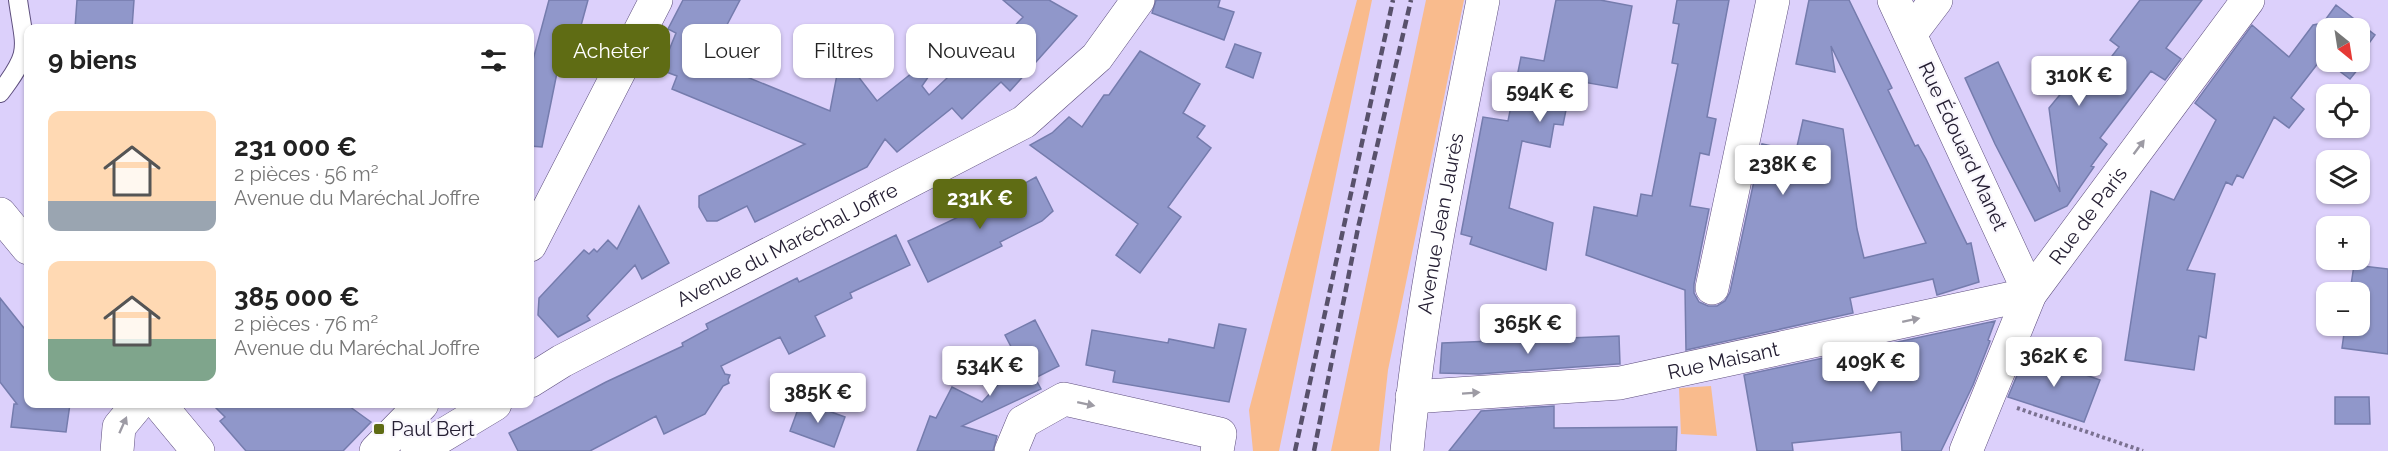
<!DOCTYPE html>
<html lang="fr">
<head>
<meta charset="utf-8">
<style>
  :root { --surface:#fff; --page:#f2f2f2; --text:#222; --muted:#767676; --accent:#5f6c14 }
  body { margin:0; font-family:Raleway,sans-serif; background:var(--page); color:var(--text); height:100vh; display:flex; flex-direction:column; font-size:22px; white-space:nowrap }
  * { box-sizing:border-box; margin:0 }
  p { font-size:20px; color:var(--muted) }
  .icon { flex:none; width:33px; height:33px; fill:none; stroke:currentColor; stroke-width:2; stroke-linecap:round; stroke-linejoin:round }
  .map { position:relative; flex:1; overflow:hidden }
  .details { position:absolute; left:24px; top:24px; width:510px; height:384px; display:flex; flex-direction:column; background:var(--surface); border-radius:12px; box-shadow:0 2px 4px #0004 }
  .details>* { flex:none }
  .guide { position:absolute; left:552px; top:24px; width:570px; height:54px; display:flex; gap:12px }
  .needle { width:39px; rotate:150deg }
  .fabs { position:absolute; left:2316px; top:18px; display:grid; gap:12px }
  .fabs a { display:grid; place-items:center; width:54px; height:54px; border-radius:12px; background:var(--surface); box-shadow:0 2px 4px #0004; font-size:30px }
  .price { position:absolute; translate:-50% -51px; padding:0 14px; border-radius:6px; background:#fff; color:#222; font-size:20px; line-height:39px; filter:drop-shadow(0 2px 3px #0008) }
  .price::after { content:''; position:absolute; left:50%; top:36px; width:18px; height:14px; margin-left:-9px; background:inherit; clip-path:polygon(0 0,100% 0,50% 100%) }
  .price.active { background:var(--accent); color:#fff }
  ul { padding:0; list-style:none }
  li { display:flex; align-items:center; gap:18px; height:150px; padding:0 24px }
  li span { display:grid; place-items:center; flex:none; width:168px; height:120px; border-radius:12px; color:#555 }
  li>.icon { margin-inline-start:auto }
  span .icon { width:72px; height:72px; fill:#fffc; stroke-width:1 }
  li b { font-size:26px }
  h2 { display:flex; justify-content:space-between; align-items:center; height:72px; padding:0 24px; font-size:26px }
  .chip { padding:0 21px; border-radius:12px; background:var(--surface); box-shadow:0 2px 4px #0004; font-size:21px; line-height:54px }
  .chip.active { background:var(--accent); color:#fff }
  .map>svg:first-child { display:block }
  .green { fill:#f9bb8d }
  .building { fill:#9097ca; stroke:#757cad; stroke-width:1.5; fill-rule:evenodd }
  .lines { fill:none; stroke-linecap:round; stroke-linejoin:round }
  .lane-casing { stroke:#5e4f7e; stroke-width:20 }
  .street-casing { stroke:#5e4f7e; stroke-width:34 }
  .secondary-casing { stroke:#5e4f7e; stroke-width:34 }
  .path { stroke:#7a7190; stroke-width:4; stroke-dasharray:3 3; stroke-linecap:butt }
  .lane { stroke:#fff; stroke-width:18 }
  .street { stroke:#fff; stroke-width:33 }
  .secondary { stroke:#fff; stroke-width:33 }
  .rail { stroke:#58516b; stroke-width:4.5; stroke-dasharray:9 4.5; stroke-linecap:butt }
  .oneway { fill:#9d9ba4 }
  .poi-dot { fill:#5f6c14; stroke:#f9f7fd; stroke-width:2 }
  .labels { text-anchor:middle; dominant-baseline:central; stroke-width:4.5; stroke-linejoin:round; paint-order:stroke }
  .street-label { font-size:20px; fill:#262034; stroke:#f9f7fd }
  .poi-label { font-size:20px; fill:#262034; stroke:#f9f7fd; text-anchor:start }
</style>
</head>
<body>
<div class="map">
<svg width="2388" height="451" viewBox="0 0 2388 451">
  <rect width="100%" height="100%" fill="#dcd0fb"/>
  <path class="green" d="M1357 0H1372L1279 451H1253L1249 410Z
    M1426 0H1464L1388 370 1379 451H1331Z
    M1711 386 1717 436 1681 434 1679 388Z"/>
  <path class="building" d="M77 0H134L132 28H75Z
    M549 0H588L574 51 562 48 542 147 530 146V71Z
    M683 0H740L708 61 830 111 841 54 877 101 937 53 942 57 922 86 929 95 964 62 972 71 1023 17 1003 0H1049L1077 16 1010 91 1001 82 962 119 952 108 897 152 885 139 867 167 755 222 747 206 717 221H707L699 207V196L805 144 672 89 677 76 661 70 676 33 668 29Z
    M1156 0H1220L1218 7 1234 12 1224 40 1152 13Z
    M1556 0H1600L1632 6 1617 88 1572 80 1563 125 1554 124 1550 147 1522 141 1509 208 1553 223 1546 270 1470 244 1472 237 1461 234 1483 117 1508 121 1521 57 1544 61Z
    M1677 0H1729L1707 117 1716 119 1709 155 1700 153 1690 206 1709 209 1694 284V293L1699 302 1708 306H1717L1725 301 1730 292 1762 144 1796 151 1803 120 1843 129 1857 229 1864 258 1926 243 1831 46 1835 72 1796 64 1809 0H1849L1892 88 1888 90 1915 146 1918 145 1926 159 1967 244 1971 243 1979 282 1937 295 1933 279 1850 298 1853 313 1686 350 1685 290 1586 255 1594 207 1637 216 1641 194 1652 196 1678 64 1672 63 1679 24 1673 23Z
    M2140 0H2202L2166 48 2181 59 2165 80 2151 71 2100 138 2107 144 2091 166 2094 167 2067 206 2035 221 1995 144 1965 78 1998 62 2060 192 2049 108 2068 85 2082 95 2119 47 2110 40Z
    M2336 5 2375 35 2364 50 2363 63 2350 79 2322 58 2291 98 2304 109 2289 128 2274 117 2243 178 2237 175 2232 185 2226 182 2187 270 2215 274 2206 338 2199 336 2194 370 2125 360 2151 191 2174 200 2216 120 2195 103 2252 25 2289 57 2313 25 2323 23ZM2326 28H2360V62H2326Z
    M1235 44 1261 53 1253 78 1226 67Z
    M1140 51 1200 84 1183 113 1205 126 1197 137 1211 148 1168 207 1181 217 1140 273 1116 255 1138 224 1030 145 1052 133 1069 117 1082 127 1104 95H1109Z
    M1036 177 1053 211 1042 221 1000 242 1002 246 928 282 908 241 1002 196Z
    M639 206 669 263 642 279 635 265 587 316 590 320 558 337 538 315 539 298 584 250 589 254 594 249 597 252 608 240 617 249Z
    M896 235 910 265 850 293 852 298 815 316 825 336 789 354 780 337 721 366 725 374 730 375 728 380 729 383 723 386 705 414 664 434 656 416 590 451H518L509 433 606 382 683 346 682 343 708 329 706 324 797 278 799 282Z
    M2354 265 2388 269V354L2342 348 2345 326H2360V292H2350Z
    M0 298 28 333V404H70L66 432 11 427 14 404H17L0 382Z
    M1035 320 1059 366 1035 378 1041 389 962 426 997 436 993 451H917L930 416 936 418 952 387 982 402 1019 362 1005 335Z
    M1995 321 1988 340 1990 341 1973 385 1941 451H1902L1901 432 1792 443 1793 451H1757L1744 375Z
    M1219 324 1246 329 1229 402 1113 382 1115 371 1086 365 1092 330 1168 343 1169 339 1214 348Z
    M1619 336 1620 364H1617L1479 374 1440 373 1442 343Z
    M2026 354 2100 380 2084 422 2008 397Z
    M2335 397H2369L2370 424H2335Z
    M801 401 845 417 834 447 790 431Z
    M212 404H346L371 422 343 451H246L220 421 225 417Z
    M1554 406V428L1677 427 1676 451H1449L1481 411Z"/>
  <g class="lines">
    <g class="lane-casing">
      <path id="lane" d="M0 93C32 51 25 50 18 0"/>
    </g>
    <g class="street-casing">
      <g id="street">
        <path d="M1911 33 1936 0"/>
        <path d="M1712 288 1773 0"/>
        <path id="s1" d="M530 381 562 361 1024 122 1097 57 1138 0"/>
        <path id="s2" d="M1412 397 1620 383 2030 294 1894 0"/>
        <path d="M117 451 119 427 138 404"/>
        <path d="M417 451 495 404"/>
        <path d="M1011 451 1023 422 1064 399 1220 434 1217 451"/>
        <path id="s3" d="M1407 451C1421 300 1454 149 1483 0"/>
        <path id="s4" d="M1966 451 2030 294 2248 0"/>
      </g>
    </g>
    <g class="secondary-casing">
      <path id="secondary" d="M0 214 28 248
        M530 245 656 0
        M159 404 198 451
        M376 451 422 404"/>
    </g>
    <path class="path" d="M2017 408 2143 451"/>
    <use href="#lane" class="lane"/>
    <use href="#street" class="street"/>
    <use href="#secondary" class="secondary"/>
    <path class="rail" d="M1295 451 1393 0
      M1314 451 1358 228 1411 0"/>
  </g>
  <defs><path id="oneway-solid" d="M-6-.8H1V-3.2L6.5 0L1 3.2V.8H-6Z" transform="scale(1.5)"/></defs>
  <g class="oneway">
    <use href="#oneway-solid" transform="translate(2139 147) rotate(-53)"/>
    <use href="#oneway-solid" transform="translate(1911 320) rotate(-12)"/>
    <use href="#oneway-solid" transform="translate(1471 393) rotate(-4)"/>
    <use href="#oneway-solid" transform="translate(1086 404) rotate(12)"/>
    <use href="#oneway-solid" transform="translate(123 425) rotate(-66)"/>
  </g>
  <rect class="poi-dot" x="373" y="423" width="12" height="12" rx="3"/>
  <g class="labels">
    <g class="street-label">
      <text transform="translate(1963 146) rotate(65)">Rue Édouard Manet</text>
      <text stroke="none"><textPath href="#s4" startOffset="267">Rue de Paris</textPath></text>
      <text stroke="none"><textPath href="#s3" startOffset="230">Avenue Jean Jaurès</textPath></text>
      <text stroke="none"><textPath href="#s1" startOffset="291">Avenue du Maréchal Joffre</textPath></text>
      <text stroke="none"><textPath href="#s2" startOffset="314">Rue Maisant</textPath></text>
    </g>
    <g class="poi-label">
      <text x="391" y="429">Paul Bert</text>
    </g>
  </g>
</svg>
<div class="fabs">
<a><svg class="needle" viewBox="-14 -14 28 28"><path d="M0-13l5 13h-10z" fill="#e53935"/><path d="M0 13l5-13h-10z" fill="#767676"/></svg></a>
<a><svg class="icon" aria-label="locate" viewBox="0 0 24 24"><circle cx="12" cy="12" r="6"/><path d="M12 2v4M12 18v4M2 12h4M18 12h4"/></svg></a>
<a><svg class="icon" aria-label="layers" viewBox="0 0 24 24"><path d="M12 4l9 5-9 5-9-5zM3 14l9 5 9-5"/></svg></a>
<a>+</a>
<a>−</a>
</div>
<b class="price" style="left:2079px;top:107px">310K €</b>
<b class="price" style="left:1540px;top:123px">594K €</b>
<b class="price" style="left:1783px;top:196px">238K €</b>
<b class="price active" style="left:980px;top:230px">231K €</b>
<b class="price" style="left:1528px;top:355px">365K €</b>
<b class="price" style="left:2054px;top:388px">362K €</b>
<b class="price" style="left:1871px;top:393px">409K €</b>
<b class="price" style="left:990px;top:397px">534K €</b>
<b class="price" style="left:818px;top:424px">385K €</b>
<div class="guide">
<a class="chip active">Acheter</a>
<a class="chip">Louer</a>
<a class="chip">Filtres</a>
<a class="chip">Nouveau</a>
</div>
<section class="details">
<h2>9 biens<svg class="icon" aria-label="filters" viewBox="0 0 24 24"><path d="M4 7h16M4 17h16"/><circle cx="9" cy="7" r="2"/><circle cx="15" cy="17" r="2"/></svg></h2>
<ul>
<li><span style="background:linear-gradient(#ffd9b3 75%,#9aa5b1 0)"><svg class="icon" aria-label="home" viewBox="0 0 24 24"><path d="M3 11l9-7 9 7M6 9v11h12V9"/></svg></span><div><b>231 000 €</b><p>2 pièces · 56 m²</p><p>Avenue du Maréchal Joffre</p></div></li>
<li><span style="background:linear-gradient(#ffd9b3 65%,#7fa58c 0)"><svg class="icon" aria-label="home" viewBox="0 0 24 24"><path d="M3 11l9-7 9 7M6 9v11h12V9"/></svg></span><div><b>385 000 €</b><p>2 pièces · 76 m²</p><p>Avenue du Maréchal Joffre</p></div></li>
</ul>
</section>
</div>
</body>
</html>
